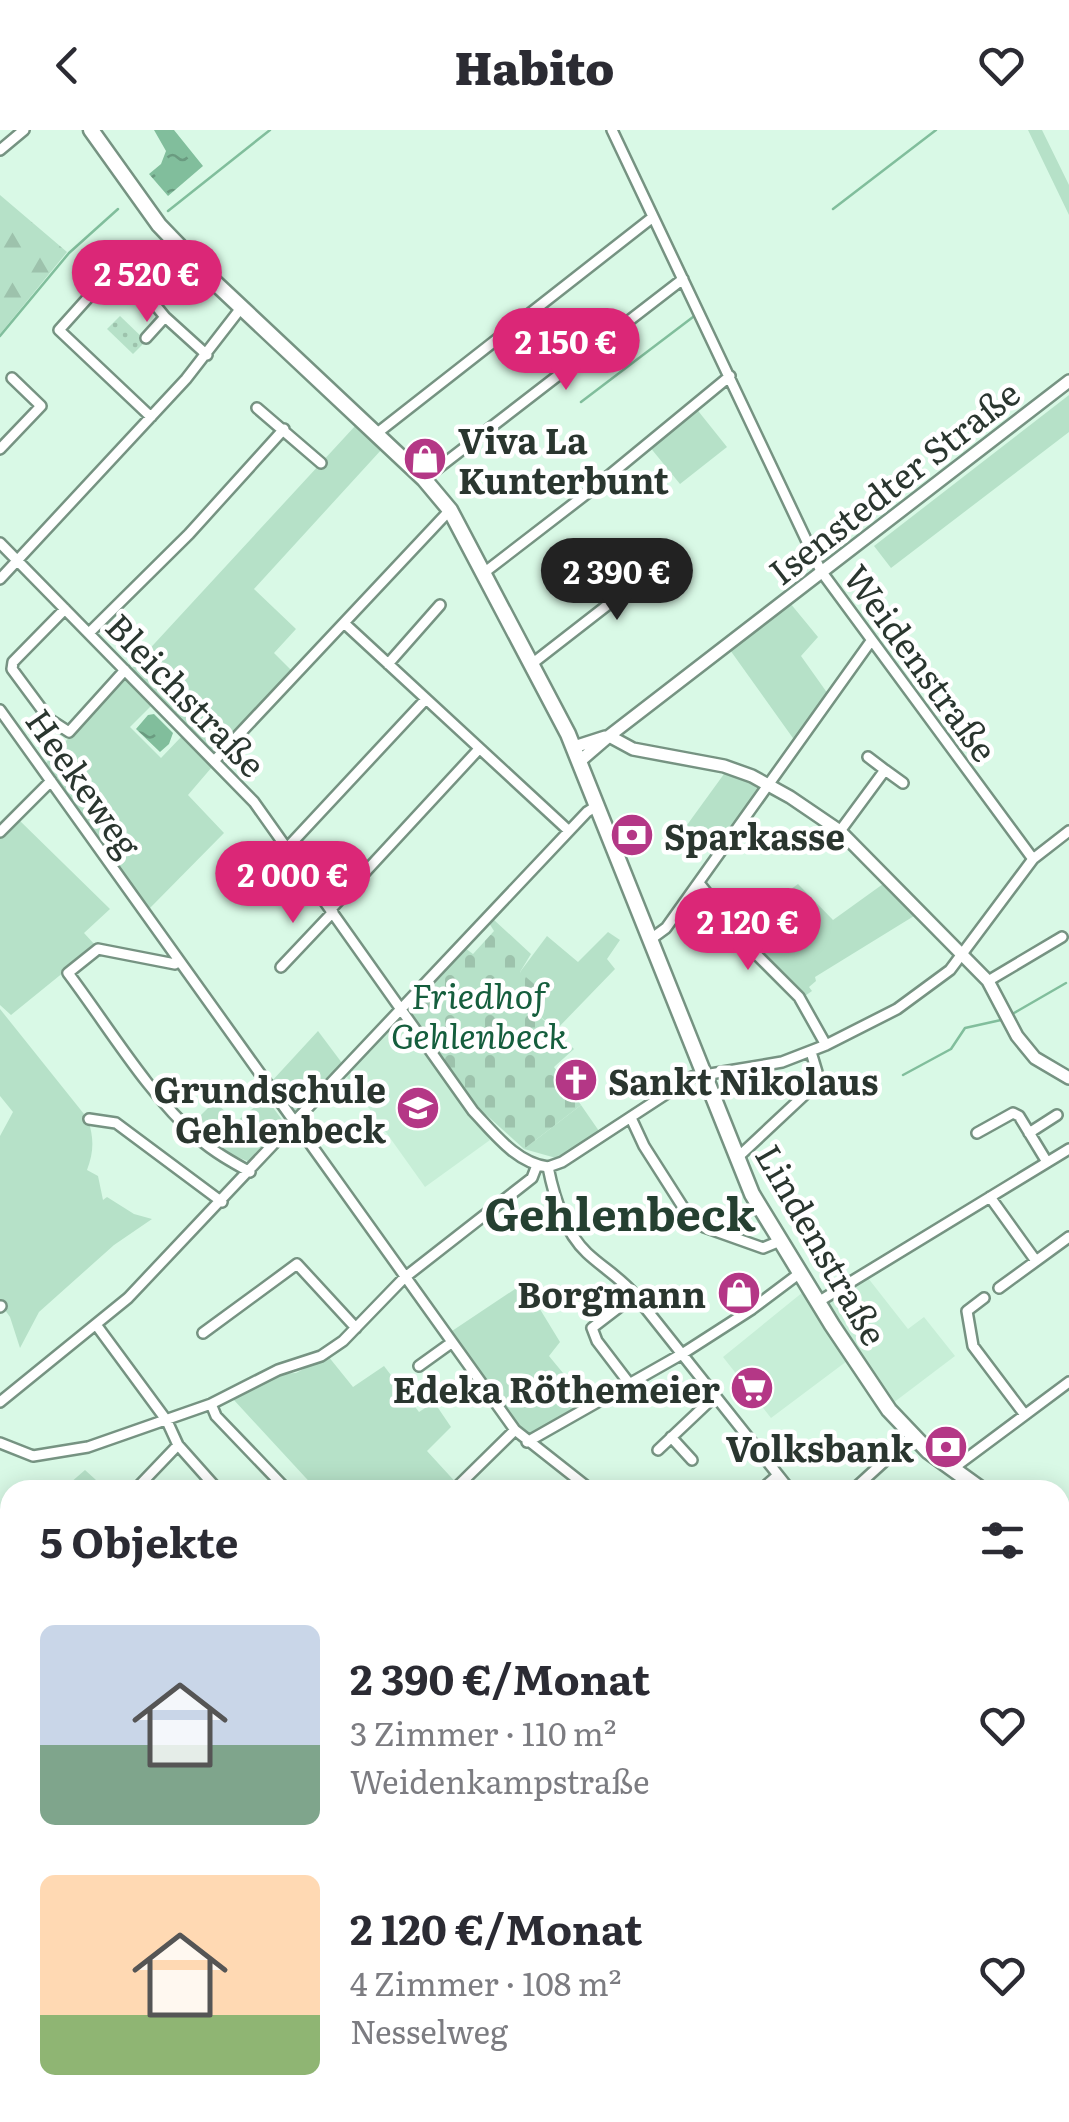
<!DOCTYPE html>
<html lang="de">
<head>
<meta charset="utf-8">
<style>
  :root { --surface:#fff; --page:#f7f7f7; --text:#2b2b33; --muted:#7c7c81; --accent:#db2777 }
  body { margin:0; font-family:Literata,serif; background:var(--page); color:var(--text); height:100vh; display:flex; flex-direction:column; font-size:38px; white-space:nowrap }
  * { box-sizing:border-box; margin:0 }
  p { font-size:32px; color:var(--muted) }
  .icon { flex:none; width:55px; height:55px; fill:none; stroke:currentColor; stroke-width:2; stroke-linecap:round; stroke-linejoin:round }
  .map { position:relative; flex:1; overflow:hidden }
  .drawer { position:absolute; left:0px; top:1350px; width:1070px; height:642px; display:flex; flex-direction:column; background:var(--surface); border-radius:30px 30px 0 0; box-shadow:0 5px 25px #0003 }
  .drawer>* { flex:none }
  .price { position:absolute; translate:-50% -85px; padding:0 22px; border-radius:35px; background:var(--accent); color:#fff; font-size:32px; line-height:65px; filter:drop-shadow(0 2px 5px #0008) }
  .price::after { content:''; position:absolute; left:50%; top:60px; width:30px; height:22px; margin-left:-15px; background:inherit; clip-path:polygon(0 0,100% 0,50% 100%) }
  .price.current { background:#222; color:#fff }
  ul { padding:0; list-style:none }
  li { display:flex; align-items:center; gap:30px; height:250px; padding:0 40px }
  li span { display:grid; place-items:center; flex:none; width:280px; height:200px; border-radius:15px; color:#555 }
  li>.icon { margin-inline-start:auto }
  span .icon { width:120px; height:120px; fill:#fffc; stroke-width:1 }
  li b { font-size:42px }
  h2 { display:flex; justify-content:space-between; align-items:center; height:120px; padding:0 40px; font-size:42px }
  header { display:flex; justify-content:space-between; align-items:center; height:130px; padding:0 40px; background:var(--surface); font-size:45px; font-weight:800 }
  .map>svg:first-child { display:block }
  .built { fill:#c7eed7 }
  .grass { fill:#b6e1c8 }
  .forest { fill:url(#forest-firs) }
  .cemetery { fill:url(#cemetery-stones) }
  .park { fill:url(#park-dots) }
  .water { fill:url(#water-ripples) }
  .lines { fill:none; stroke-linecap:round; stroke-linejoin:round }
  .stream { stroke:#81be9c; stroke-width:2.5 }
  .street-casing { stroke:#769382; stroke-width:14 }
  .secondary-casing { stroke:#769382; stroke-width:16 }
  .primary-casing { stroke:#769382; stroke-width:19 }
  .street { stroke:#fff; stroke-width:9 }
  .secondary { stroke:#fff; stroke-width:11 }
  .primary { stroke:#fff; stroke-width:14 }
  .labels { text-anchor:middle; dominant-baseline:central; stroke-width:9; stroke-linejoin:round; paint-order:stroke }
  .poi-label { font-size:35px; font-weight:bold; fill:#2a362f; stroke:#fff; text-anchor:end }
  .street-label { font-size:35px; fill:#2a362f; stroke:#fff }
  .park-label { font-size:35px; font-style:italic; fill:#155e3d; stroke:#fff }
  .district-label { font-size:45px; font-weight:bold; fill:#254031; stroke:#fff }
</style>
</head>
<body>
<header><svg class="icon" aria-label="back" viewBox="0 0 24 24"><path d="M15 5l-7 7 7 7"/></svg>Habito<svg class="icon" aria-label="heart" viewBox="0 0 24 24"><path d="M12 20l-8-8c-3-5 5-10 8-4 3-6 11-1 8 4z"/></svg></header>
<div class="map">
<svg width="1069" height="1992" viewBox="0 0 1069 1992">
  <defs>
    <pattern id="forest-firs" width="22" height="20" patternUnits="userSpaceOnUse" patternTransform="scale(2.5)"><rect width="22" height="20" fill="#b6e1c8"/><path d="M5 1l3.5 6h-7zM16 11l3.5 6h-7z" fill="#9dc2ac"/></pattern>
    <pattern id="cemetery-stones" width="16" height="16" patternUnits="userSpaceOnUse" patternTransform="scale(2.5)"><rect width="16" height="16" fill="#b6e1c8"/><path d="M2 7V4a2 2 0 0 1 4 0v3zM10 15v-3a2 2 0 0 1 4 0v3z" fill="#9dc2ac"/></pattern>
    <pattern id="park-dots" width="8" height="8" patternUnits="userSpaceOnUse" patternTransform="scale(2.5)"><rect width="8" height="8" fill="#b6e1c8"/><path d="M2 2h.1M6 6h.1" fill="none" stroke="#9dc2ac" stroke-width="1.8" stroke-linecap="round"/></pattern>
    <pattern id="water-ripples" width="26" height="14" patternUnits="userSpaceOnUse" patternTransform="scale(2.5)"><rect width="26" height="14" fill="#81be9c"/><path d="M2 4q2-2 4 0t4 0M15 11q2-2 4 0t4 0" fill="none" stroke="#6a9b80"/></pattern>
  </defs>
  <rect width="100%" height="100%" fill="#d9f9e6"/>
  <path class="built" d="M396 892H403L490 1010 425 1057 346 946Z
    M868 1148 908 1199 924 1187 955 1226 893 1273 827 1172Z
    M803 1162 847 1231 771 1288 723 1227Z"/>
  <path class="grass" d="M1028 0H1042L1069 55V85Z
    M1069 265V302L891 438 874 416Z
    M695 277 727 317 680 354 649 316Z
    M356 295 382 319 254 459 296 499 274 523 293 542 217 623 213 622 131 539Z
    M790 473 818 507 801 526 828 564 795 611 730 520Z
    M124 547 152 575 130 597 161 628 182 606 212 637 188 665 224 703 149 779 46 633Z
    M724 644 759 655 761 660 716 724 711 723 687 695Z
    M17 688 110 779 84 803 96 816 11 885 0 875V705Z
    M798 754 833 790 883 754 914 786 815 847 816 851 809 857 812 861 802 868 758 821 785 803 766 777Z
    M608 802 620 810 607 829 615 839 556 900 535 882 520 842 547 806 578 832Z
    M0 879 88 989C94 1009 94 1021 87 1040L98 1046 103 1070 107 1067 134 1084 152 1089 114 1115 39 1182 20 1218 10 1187 0 1173V1006L13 982 0 966Z
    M318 901 345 937 300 983 294 985 271 952Z
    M266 968 286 995 250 1032 229 1024 191 995 214 972 237 991Z
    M581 975 599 1001 556 1028 524 1019Z
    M524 1153 560 1212 549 1226 586 1271 532 1305 524 1303 449 1203Z
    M328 1226 353 1257 384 1236 419 1282 434 1272 451 1297 427 1321 460 1357 457 1360H317L233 1269 279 1244 296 1243Z
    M85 1340 107 1360H62Z
    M0 1408 5 1422 10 1419V1496L0 1507Z
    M1069 1421V1502L1063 1506 1060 1426Z
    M1060 1912 1069 1923V1992H946L941 1983 1060 1982Z
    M896 1982 933 1983 938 1992H892Z
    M261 1983H310L314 1992H265Z
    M472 1983H526L522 1992H472Z"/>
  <path class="forest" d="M0 65 67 122 0 204Z
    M10 1510V1982H261L265 1992H0V1521Z
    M703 1982 895 1983 892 1992H700Z
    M396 1983 419 1988 417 1992H314L310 1983Z
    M526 1983H668V1992H522Z"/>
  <path class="cemetery" d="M493 789 531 824 520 842 547 865 535 882 574 919 554 937 581 975 524 1019 472 972 410 884V877L465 818 473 824 494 801 489 793Z"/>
  <path class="park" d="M120 186 146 211 133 224 107 199Z"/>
  <path class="water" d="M154 0H174L203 36 168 66 149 44 161 34 166 21Z
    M154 584 173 603 169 614 160 622 136 599 148 585Z"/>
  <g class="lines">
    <path class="stream" d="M833 79 936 0
      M168 81 270 0
      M0 206 69 123 118 79
      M581 272 693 187
      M1014 883 1066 853
      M903 945 951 919 965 898 1001 890"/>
    <g class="street-casing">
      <path id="street" d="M612 0 821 441 1033 729
        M0 20 24 0
        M146 208 165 187
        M257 278 321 333
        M151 287 59 200 120 132 165 187 207 225
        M376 304 653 87
        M0 319 41 276 12 248
        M424 349 683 149
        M0 413 254 672 473 981C494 1003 516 1033 548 1037
        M485 442 594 358 730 246
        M0 449 186 249 241 178
        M65 479 13 532 12 539 49 589 69 602 125 540
        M344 493 569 701
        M89 503 189 404 284 299
        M533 533 677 421
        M388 534 440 475
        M0 580 515 1300 591 1360
        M214 631 450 380
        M885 640 903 653
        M840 701 885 640 868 627
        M0 702 51 651
        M287 718 426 569
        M699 753 755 823 799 867 826 915
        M331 779 479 619
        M651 809 666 798 871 511
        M179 831 175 834 98 819 68 843C110 899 146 961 198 1008 214 1022 232 1032 250 1042
        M281 837 333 782
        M988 851 1062 807
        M631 988 644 1016 688 1085 704 1097 763 1118 780 1111
        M89 989 116 993 222 1072
        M977 1003 1013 983 1019 986 1047 1032
        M1029 1003 1057 985
        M736 1029 814 956 817 942 811 922
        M548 1037 562 1032 692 947 782 932 826 915 897 879 950 840 1033 729 1069 701
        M548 1037C554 1067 564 1101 587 1123 603 1138 621 1148 635 1165L790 1360
        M990 1067 1036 1131
        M999 1158 1069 1107
        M984 1168 967 1181 973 1216 1025 1285
        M818 1172 1069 1019
        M0 1177 1 1176
        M97 1196 167 1291 178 1315 218 1360
        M203 1203 297 1134 356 1198
        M419 1236 451 1213
        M629 1253 597 1211 592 1198 635 1165
        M0 1272 128 1168 587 682 598 675
        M211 1274 216 1286 287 1360
        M671 1307 692 1330
        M527 1312 682 1224 752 1179 800 1143
        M0 1313 33 1326 88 1317 211 1274 278 1240 321 1226 343 1211 404 1148 532 1048 537 1035
        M658 1320 715 1266
        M951 1340 1069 1252
        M459 1355 515 1300
        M135 1360 178 1315
        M761 1360 778 1345
        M853 1360 912 1306
        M1060 1399 1069 1392
        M0 1514 10 1504
        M1060 1629 1069 1637
        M1060 1671 1069 1664
        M1060 1843 1069 1837
        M1060 1903 1069 1914
        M664 1982 666 1992
        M937 1982 942 1992
        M467 1992 470 1982"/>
    </g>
    <g class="secondary-casing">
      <path id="secondary" d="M609 606 633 619 724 636 752 646 790 667 840 701 988 851 1017 906 1035 928 1069 948
        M574 617 605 607
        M580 631 609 606 1069 251"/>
    </g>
    <g class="primary-casing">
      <path id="primary" d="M91 0 159 95 209 147 424 349 450 380 568 604 752 1064 832 1195 889 1280 928 1321 982 1360
        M1060 1406 1069 1410"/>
    </g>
    <use href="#street" class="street"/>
    <use href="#secondary" class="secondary"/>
    <use href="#primary" class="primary"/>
  </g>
  <defs>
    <g id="shop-disc" transform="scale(2.25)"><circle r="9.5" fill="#b43786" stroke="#fff"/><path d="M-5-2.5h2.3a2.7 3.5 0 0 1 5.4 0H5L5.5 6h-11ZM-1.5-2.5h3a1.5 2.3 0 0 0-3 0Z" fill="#fff"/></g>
    <g id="bank-disc" transform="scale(2.25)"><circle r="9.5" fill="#b43786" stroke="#fff"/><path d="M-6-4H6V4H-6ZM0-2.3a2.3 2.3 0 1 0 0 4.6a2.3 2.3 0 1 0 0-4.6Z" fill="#fff"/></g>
    <g id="church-disc" transform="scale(2.25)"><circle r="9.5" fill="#b43786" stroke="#fff"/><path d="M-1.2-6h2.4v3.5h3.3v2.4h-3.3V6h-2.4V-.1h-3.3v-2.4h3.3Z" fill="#fff"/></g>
    <g id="school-disc" transform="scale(2.25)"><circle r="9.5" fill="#b43786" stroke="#fff"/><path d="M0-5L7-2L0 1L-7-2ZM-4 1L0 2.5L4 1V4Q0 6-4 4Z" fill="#fff"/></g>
    <g id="supermarket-disc" transform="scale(2.25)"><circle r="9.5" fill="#b43786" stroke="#fff"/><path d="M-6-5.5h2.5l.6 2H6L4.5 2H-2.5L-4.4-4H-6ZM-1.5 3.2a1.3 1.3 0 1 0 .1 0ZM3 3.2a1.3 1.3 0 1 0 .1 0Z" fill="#fff"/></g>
  </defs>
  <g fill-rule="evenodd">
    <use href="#shop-disc" x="425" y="329"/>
    <use href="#bank-disc" x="632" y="705"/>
    <use href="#church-disc" x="576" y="950"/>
    <use href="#school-disc" x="418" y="978"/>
    <use href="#shop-disc" x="739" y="1163"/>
    <use href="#supermarket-disc" x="752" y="1258"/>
    <use href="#bank-disc" x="946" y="1317"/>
  </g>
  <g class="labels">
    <g class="poi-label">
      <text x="458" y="309" text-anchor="start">Viva La<tspan x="458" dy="40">Kunterbunt</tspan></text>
      <text x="664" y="705" text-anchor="start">Sparkasse</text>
      <text x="608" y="950" text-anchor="start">Sankt Nikolaus</text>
      <text x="386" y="958">Grundschule<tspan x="386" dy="40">Gehlenbeck</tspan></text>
      <text x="706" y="1163">Borgmann</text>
      <text x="720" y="1258">Edeka Röthemeier</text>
      <text x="914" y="1317">Volksbank</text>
    </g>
    <g class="street-label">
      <text transform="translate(893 351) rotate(-38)">Isenstedter Straße</text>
      <text transform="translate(922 532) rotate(54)">Weidenstraße</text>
      <text transform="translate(187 564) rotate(46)">Bleichstraße</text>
      <text transform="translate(85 652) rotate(55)">Heekeweg</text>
      <text transform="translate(823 1114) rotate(60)">Lindenstraße</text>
    </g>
    <g class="park-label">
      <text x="479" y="864">Friedhof<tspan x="479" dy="40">Gehlenbeck</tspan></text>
    </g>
    <g class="district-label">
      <text x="620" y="1081">Gehlenbeck</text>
    </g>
  </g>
</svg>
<b class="price" style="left:147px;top:195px">2 520 €</b>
<b class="price" style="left:566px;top:263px">2 150 €</b>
<b class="price current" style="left:617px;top:493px">2 390 €</b>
<b class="price" style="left:293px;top:796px">2 000 €</b>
<b class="price" style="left:748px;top:843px">2 120 €</b>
<section class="drawer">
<h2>5 Objekte<svg class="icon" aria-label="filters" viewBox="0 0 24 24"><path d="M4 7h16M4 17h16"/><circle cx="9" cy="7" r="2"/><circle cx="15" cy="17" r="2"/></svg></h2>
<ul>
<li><span style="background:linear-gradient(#c9d6e8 60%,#7fa58c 0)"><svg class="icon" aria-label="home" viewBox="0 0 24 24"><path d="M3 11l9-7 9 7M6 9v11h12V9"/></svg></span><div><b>2 390 €/Monat</b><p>3 Zimmer · 110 m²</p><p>Weidenkampstraße</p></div><svg class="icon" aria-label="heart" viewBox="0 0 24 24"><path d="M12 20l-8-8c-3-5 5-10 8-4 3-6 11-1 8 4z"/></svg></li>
<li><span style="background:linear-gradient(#ffd9b3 70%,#8fb573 0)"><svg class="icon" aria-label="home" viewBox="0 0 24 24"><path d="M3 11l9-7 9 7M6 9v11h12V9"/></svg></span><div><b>2 120 €/Monat</b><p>4 Zimmer · 108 m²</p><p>Nesselweg</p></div><svg class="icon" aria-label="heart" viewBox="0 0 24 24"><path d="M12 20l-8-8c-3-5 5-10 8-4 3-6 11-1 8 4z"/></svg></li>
</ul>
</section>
</div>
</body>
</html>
